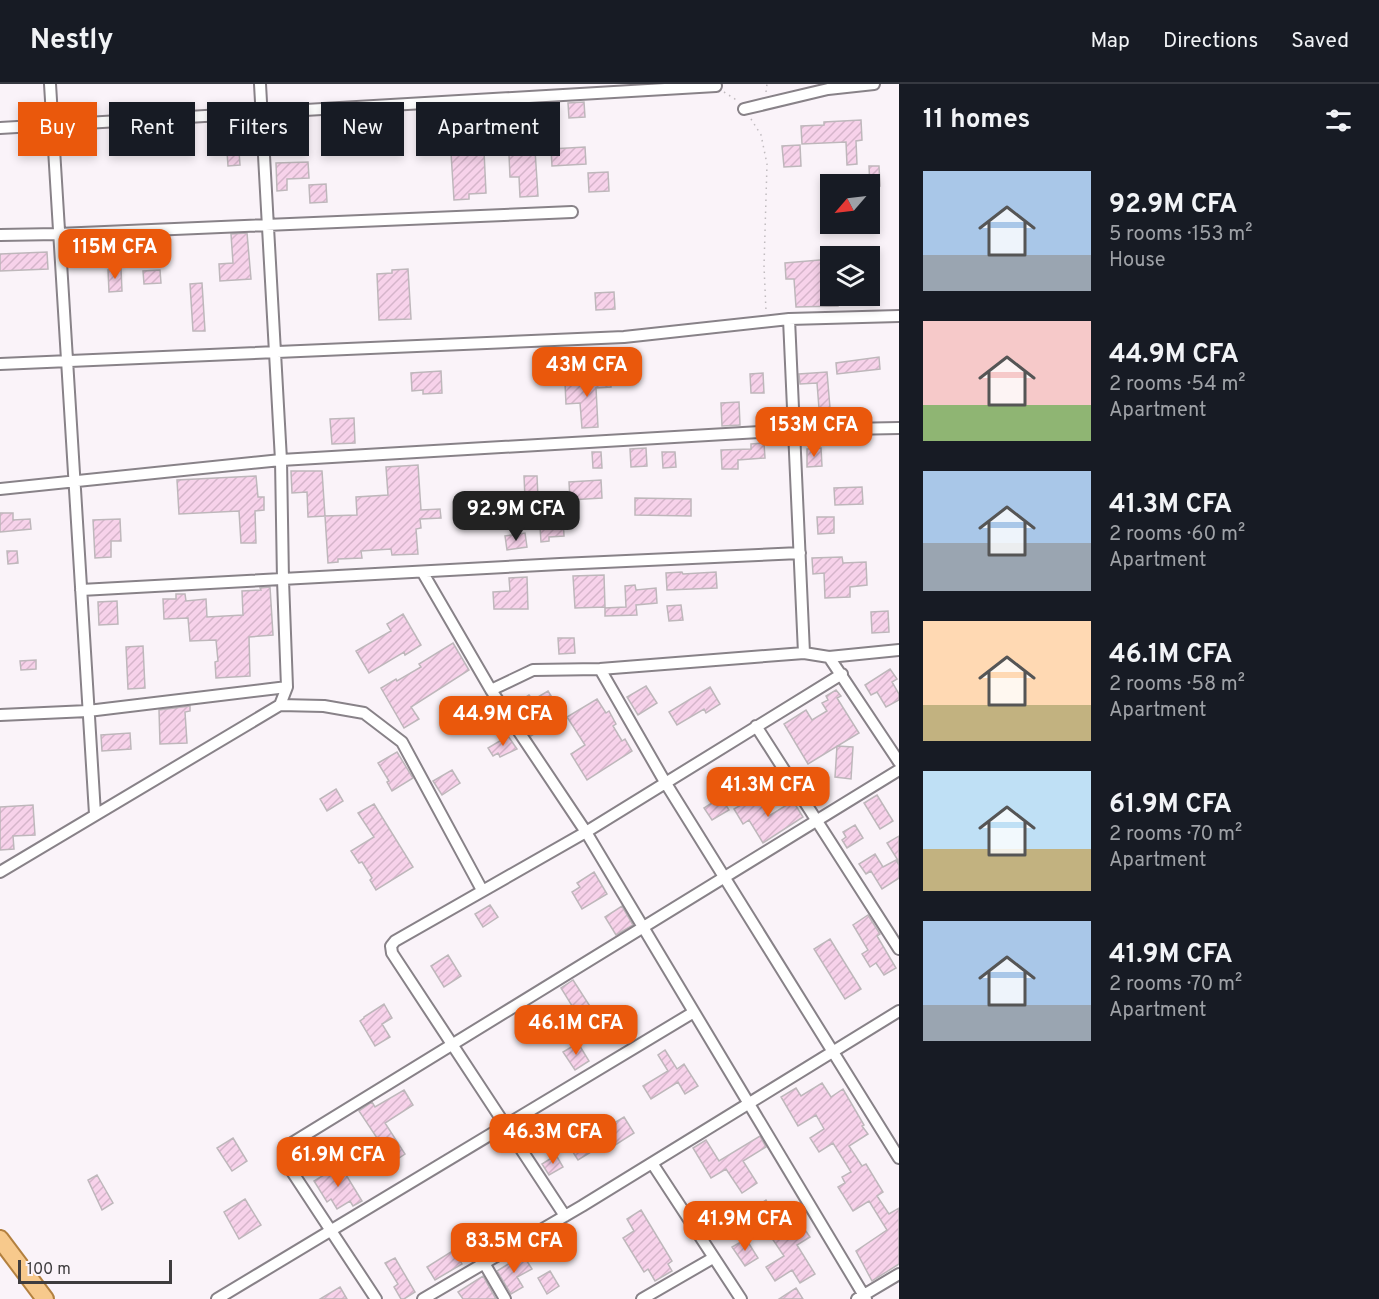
<!DOCTYPE html>
<html lang="en">
<head>
<meta charset="utf-8">
<style>
  :root { --surface:#171b24; --page:#242831; --text:#f1f3f6; --muted:#9ea1a6; --line:#363941; --accent:#ea580c }
  body { margin:0; font-family:Overpass,sans-serif; background:var(--page); color:var(--text); height:100vh; display:flex; flex-direction:column; font-size:22px; white-space:nowrap }
  * { box-sizing:border-box; margin:0 }
  p { font-size:20px; color:var(--muted) }
  .icon { flex:none; width:33px; height:33px; fill:none; stroke:currentColor; stroke-width:2; stroke-linecap:round; stroke-linejoin:round }
  .map { position:relative; flex:1; overflow:hidden }
  .panel { display:flex; flex-direction:column; background:var(--surface); width:480px }
  .panel>* { flex:none }
  .top-card { position:absolute; left:18px; top:18px; width:570px; height:54px; display:flex; gap:12px }
  .needle { width:39px; rotate:242deg }
  .tools { position:absolute; left:820px; top:90px; display:grid; gap:12px }
  .tools a { display:grid; place-items:center; width:60px; height:60px; border-radius:0px; background:var(--surface); box-shadow:0 3px 9px #0003; font-size:30px }
  .scale { position:absolute; left:18px; bottom:15px; width:154px; box-sizing:border-box; padding-left:6px; border:3px solid #3e3c3e; border-top:0; font-size:16px; line-height:21px; white-space:nowrap; color:#3e3c3e; -webkit-text-stroke:4px #faf3f9; paint-order:stroke }
  .price { position:absolute; translate:-50% -51px; padding:0 14px; border-radius:12px; background:var(--accent); color:#fff; font-size:20px; line-height:39px; filter:drop-shadow(0 2px 3px #0008) }
  .price::after { content:''; position:absolute; left:50%; top:36px; width:18px; height:14px; margin-left:-9px; background:inherit; clip-path:polygon(0 0,100% 0,50% 100%) }
  .price.on { background:#222; color:#fff }
  ul { padding:0; list-style:none }
  li { display:flex; align-items:center; gap:18px; height:150px; padding:0 24px }
  li span { display:grid; place-items:center; flex:none; width:168px; height:120px; border-radius:0px; color:#555 }
  li>.icon { margin-inline-start:auto }
  span .icon { width:72px; height:72px; fill:#fffc; stroke-width:1 }
  li b { font-size:26px }
  h2 { display:flex; justify-content:space-between; align-items:center; height:72px; padding:0 24px; font-size:26px }
  .chip { padding:0 21px; border-radius:0px; background:var(--surface); box-shadow:0 3px 9px #0003; font-size:21px; line-height:54px }
  .chip.on { background:var(--accent); color:#fff }
  header { display:flex; align-items:center; gap:36px; box-sizing:border-box; height:84px; padding:0 30px; background:var(--surface); border-bottom:2px solid var(--line) }
  header strong { font-size:28px }
  nav { display:flex; gap:33px; margin-inline-start:auto; font-size:21px }
  main { display:flex; flex:1; min-height:0 }
  .map>svg:first-child { display:block }
  .building { fill:url(#building-hatch); stroke:#beb7bb; stroke-width:1.5 }
  .lines { fill:none; stroke-linecap:round; stroke-linejoin:round }
  .minor-casing { stroke:#888288; stroke-width:14 }
  .primary-casing { stroke:#b3803f; stroke-width:20 }
  .path { stroke:#c0bbbf; stroke-width:1.5; stroke-dasharray:1.5 4.5; stroke-linecap:butt }
  .minor { stroke:#fff; stroke-width:10 }
  .primary { stroke:#f7c98c; stroke-width:16 }
</style>
</head>
<body>
<header>
<strong>Nestly</strong>
<nav><a>Map</a><a>Directions</a><a>Saved</a></nav>
</header>
<main>
<div class="map">
<svg width="899" height="1215" viewBox="0 0 899 1215">
  <defs>
    <pattern id="building-hatch" width="6" height="6" patternUnits="userSpaceOnUse" patternTransform="scale(1.5)"><rect width="6" height="6" fill="#f7d2ea"/><path d="M-1 1l2-2M0 6l6-6M5 7l2-2" fill="none" stroke="#d5b5ca"/></pattern>
  </defs>
  <rect width="100%" height="100%" fill="#faf3f9"/>
  <path class="building" d="M584 18 585 33 569 34 568 19Z
    M861 36 862 56 856 57 857 80 847 81 846 58 802 60 801 42 824 41V38Z
    M225 38H237L240 81 228 82Z
    M800 61 801 82 784 83 782 62Z
    M585 63 586 80 552 82 551 65Z
    M535 66 538 112 520 113 519 93H510L509 71H518V67Z
    M468 67H484L486 109 469 110V115L454 116 451 69Z
    M308 78 309 94 287 95V106L277 107 276 79Z
    M869 82H879L880 102 870 103Z
    M608 88 609 107 589 108 588 89Z
    M326 100 327 118 310 119 309 101Z
    M247 149 251 195 220 197 219 180 233 179 231 150Z
    M47 168 48 185 0 187V170Z
    M831 175V212H838V222L796 223 794 195H786L785 179Z
    M121 185 122 207 109 208 108 186Z
    M408 185 411 235 379 236 377 190 392 189V186Z
    M160 186 161 199 144 200 143 187Z
    M202 199 205 247H193L190 200Z
    M614 208 615 225 596 226 595 209Z
    M879 273 880 285 837 290 836 279Z
    M441 287 442 309 423 310V306L412 307 411 289Z
    M827 288 831 336 820 337 817 299 800 300 799 290Z
    M763 289 764 309H751L750 290Z
    M610 292 611 303 596 304 598 343 582 344 580 319 566 320 565 299H577V296Z
    M739 318 740 341 722 342 721 319Z
    M354 334 355 359 332 360 330 335Z
    M764 359 765 374 738 376V385H722L721 366 751 365V360Z
    M646 364 647 382 631 383 630 365Z
    M821 364 822 382 807 383V365Z
    M592 368H601L602 384H593Z
    M662 368H675L676 383 663 384Z
    M418 381 421 426 440 425 441 434 420 435 421 444 416 445 418 470 392 471 391 465 361 467 362 474 338 475V478L328 479 325 432 357 431 356 413 388 411 386 383Z
    M291 387H322L325 432 308 433 307 408 292 409Z
    M256 392 258 413H264V426L255 427 256 459H241L239 427 179 430 177 396Z
    M524 392H537L538 414H525Z
    M601 396 602 414 570 416 569 398Z
    M862 403 863 420 835 421 834 404Z
    M562 413 564 452 549 453V457L541 458 538 414Z
    M635 414 691 415V432L635 431Z
    M0 429H13V436L30 435 31 445 0 448Z
    M817 433H834V449L818 450Z
    M120 435 121 457H111V473L95 474 93 436Z
    M525 449 527 463 507 466 505 452Z
    M7 467H17L18 479 8 480Z
    M842 473 843 479 866 478 867 501 850 503V513L825 514 824 489 813 490 812 474Z
    M682 488 683 490 716 488 717 504 667 506 666 489Z
    M604 491 605 523 575 524 573 492Z
    M527 493 528 525H494L493 508 510 507 509 494Z
    M635 501 636 506 656 504 657 519 636 521 637 531 605 532V524L626 523 625 502Z
    M270 503 273 551 249 553 250 592 216 594 215 578 218 577 216 556 190 557 188 534 164 535 163 515H176V510H185L186 517 206 515 207 533 243 531 242 507 261 506 260 504Z
    M117 517 118 540 99 541 98 518Z
    M681 521 683 536 669 537 667 522Z
    M888 527 889 548 872 549 871 528Z
    M403 530 421 561 405 571 404 568 369 589 356 567 391 547 387 540Z
    M558 554H574L575 569 559 570Z
    M453 559 469 586 411 623 419 635 404 644 381 604 396 595 397 597 421 583 419 580Z
    M143 562 145 604 128 605 126 563Z
    M36 576V585L21 586 20 577Z
    M890 585 897 595 892 598 899 610V616L886 623 877 608 871 611 865 601Z
    M646 602 657 619 638 631 627 613Z
    M710 603 720 620 706 629 704 625 677 641 669 628Z
    M836 606 841 612 837 614 859 649 808 680 784 640 806 626 812 636 827 627 822 619 828 616 826 612Z
    M548 607 566 636 551 645 549 640 531 652 512 622 529 611 533 616Z
    M597 615 606 629 609 627 616 640 613 642 622 657 625 655 632 667 587 696 571 670 585 661 567 633Z
    M190 622V627L185 628 187 659 160 660 159 626Z
    M465 624 472 635 459 642 453 631Z
    M130 649 131 665 102 667 101 651Z
    M508 652 517 665 500 673 498 669 493 672 488 664Z
    M837 662 853 663 851 695 835 693Z
    M397 668 413 694 392 707 387 698 389 697 378 679Z
    M723 685 733 701 721 709 711 692Z
    M452 686 460 699 442 711 433 697Z
    M336 705 343 717 327 727 320 715Z
    M877 711 893 737 880 745 864 719Z
    M756 712 769 732 793 717 803 733 763 759 749 736 743 740 734 725Z
    M721 713 729 726 712 736 704 724Z
    M374 720 413 783 376 806 370 796 372 794 362 778 359 779 351 767 374 753 358 729Z
    M33 721 35 751 13 752 14 765 0 766V723Z
    M855 741 863 754 847 764 842 756 846 753 843 748Z
    M899 752V778L887 759Z
    M875 770 883 783 896 776 899 781V794L882 805 871 787 866 790 859 780Z
    M594 788 607 810 582 825 572 808 580 803 577 799Z
    M490 821 498 833 483 843 475 830Z
    M622 822 633 841 616 851 605 833Z
    M868 831 880 850 877 852 896 884 884 891 876 879 870 883 862 870 868 866 853 841Z
    M830 855 861 905 845 915 814 865Z
    M448 871 461 892 444 903 431 882Z
    M573 896 595 930 582 938 561 904Z
    M384 920 392 934 382 940 390 953 375 962 360 937 364 934V933Z
    M578 959 589 977 575 986 563 968Z
    M665 966 677 985 684 980 698 1002 685 1010 678 998 651 1015 643 1002 668 987 658 971Z
    M822 999 831 1013 843 1005 864 1041 862 1042 868 1050 849 1062 862 1082 866 1080 883 1108 877 1112 889 1130 899 1124V1180L872 1197 856 1167 887 1146 869 1117 853 1127 838 1103 845 1099 842 1093 851 1088 833 1059 819 1068 810 1054 824 1045 816 1031 798 1042 781 1013 796 1004 801 1012Z
    M404 1006 413 1021 385 1039 405 1070 393 1078 359 1027 372 1018 375 1023Z
    M624 1033 634 1049 609 1065 599 1048Z
    M760 1052 766 1063 743 1077 757 1099 742 1109 726 1085 711 1094 693 1064 706 1056 719 1077Z
    M233 1054 247 1077 232 1087 217 1064Z
    M583 1054 591 1068 578 1076 569 1062Z
    M556 1071 563 1083 549 1091 542 1080Z
    M340 1081 362 1117 353 1122 350 1117 337 1125 331 1115 327 1118 314 1097Z
    M97 1091 113 1119 102 1126 88 1096Z
    M245 1115 261 1141 239 1155 224 1128Z
    M766 1116 777 1136 792 1127 810 1153 797 1161 815 1190 800 1199 792 1186 775 1197 766 1183 784 1172 752 1125Z
    M641 1126 672 1177 668 1180 672 1187 655 1197 648 1185 644 1188 623 1154 634 1147 627 1135Z
    M746 1155 758 1174 745 1182 732 1163Z
    M454 1166 462 1180 435 1196 427 1183Z
    M523 1171 532 1185 517 1193 523 1203 511 1210 497 1187Z
    M395 1174 415 1208 404 1215H401L394 1203 398 1200 385 1179Z
    M550 1187 559 1202 547 1210 538 1194Z
    M483 1192 496 1215H463L458 1208Z
    M340 1203 347 1215H320Z
    M796 1204 803 1215H779Z"/>
  <g class="lines">
    <g class="minor-casing">
      <path id="minor" d="M50 0 95 730
        M744 25 828 5 874 0
        M0 44 716 2
        M0 151 58 150 572 128
        M789 235 804 569
        M0 280 624 253 789 235 899 232
        M0 405 281 376 794 346 899 344
        M423 489 491 606 586 748 866 1215
        M81 506 560 480 800 469
        M829 573 899 678
        M600 585 665 698 899 1074
        M491 606 533 586 600 585 804 569 829 573 899 566
        M280 621 324 622 364 629 402 658 482 806
        M0 631 88 627 287 603
        M756 642 899 865
        M0 788 280 621 287 603 283 496 281 376 260 0
        M652 1079 741 1215
        M565 1132 392 869 391 862 395 857 586 748 842 590
        M484 1179 505 1215
        M217 1215 694 928
        M376 1215 285 1077 284 1068 292 1059 899 686
        M423 1215 582 1122 899 927
        M642 1215 713 1174
        M857 1215 899 1190"/>
    </g>
    <g class="primary-casing">
      <path id="primary" d="M0 1155 45 1215"/>
    </g>
    <path class="path" d="M724 8 738 17
      M766 8 767 0
      M751 35 761 51 767 80 764 182 766 227"/>
    <use href="#minor" class="minor"/>
    <use href="#primary" class="primary"/>
  </g>
</svg>
<div class="tools">
<a><svg class="needle" viewBox="-14 -14 28 28"><path d="M0-13l5 13h-10z" fill="#e53935"/><path d="M0 13l5-13h-10z" fill="#9ea1a6"/></svg></a>
<a><svg class="icon" aria-label="layers" viewBox="0 0 24 24"><path d="M12 4l9 5-9 5-9-5zM3 14l9 5 9-5"/></svg></a>
</div>
<div class="scale">100 m</div>
<b class="price" style="left:115px;top:196px">115M CFA</b>
<b class="price" style="left:587px;top:314px">43M CFA</b>
<b class="price" style="left:814px;top:374px">153M CFA</b>
<b class="price on" style="left:516px;top:458px">92.9M CFA</b>
<b class="price" style="left:503px;top:663px">44.9M CFA</b>
<b class="price" style="left:768px;top:734px">41.3M CFA</b>
<b class="price" style="left:576px;top:972px">46.1M CFA</b>
<b class="price" style="left:553px;top:1081px">46.3M CFA</b>
<b class="price" style="left:338px;top:1104px">61.9M CFA</b>
<b class="price" style="left:745px;top:1168px">41.9M CFA</b>
<b class="price" style="left:514px;top:1190px">83.5M CFA</b>
<div class="top-card">
<a class="chip on">Buy</a>
<a class="chip">Rent</a>
<a class="chip">Filters</a>
<a class="chip">New</a>
<a class="chip">Apartment</a>
</div>
</div>
<section class="panel">
<h2>11 homes<svg class="icon" aria-label="filters" viewBox="0 0 24 24"><path d="M4 7h16M4 17h16"/><circle cx="9" cy="7" r="2"/><circle cx="15" cy="17" r="2"/></svg></h2>
<ul>
<li><span style="background:linear-gradient(#a9c7e8 70%,#9aa5b1 0)"><svg class="icon" aria-label="home" viewBox="0 0 24 24"><path d="M3 11l9-7 9 7M6 9v11h12V9"/></svg></span><div><b>92.9M CFA</b><p>5 rooms · 153 m²</p><p>House</p></div></li>
<li><span style="background:linear-gradient(#f6c9c9 70%,#8fb573 0)"><svg class="icon" aria-label="home" viewBox="0 0 24 24"><path d="M3 11l9-7 9 7M6 9v11h12V9"/></svg></span><div><b>44.9M CFA</b><p>2 rooms · 54 m²</p><p>Apartment</p></div></li>
<li><span style="background:linear-gradient(#a9c7e8 60%,#9aa5b1 0)"><svg class="icon" aria-label="home" viewBox="0 0 24 24"><path d="M3 11l9-7 9 7M6 9v11h12V9"/></svg></span><div><b>41.3M CFA</b><p>2 rooms · 60 m²</p><p>Apartment</p></div></li>
<li><span style="background:linear-gradient(#ffd9b3 70%,#c2b280 0)"><svg class="icon" aria-label="home" viewBox="0 0 24 24"><path d="M3 11l9-7 9 7M6 9v11h12V9"/></svg></span><div><b>46.1M CFA</b><p>2 rooms · 58 m²</p><p>Apartment</p></div></li>
<li><span style="background:linear-gradient(#bfe0f5 65%,#c2b280 0)"><svg class="icon" aria-label="home" viewBox="0 0 24 24"><path d="M3 11l9-7 9 7M6 9v11h12V9"/></svg></span><div><b>61.9M CFA</b><p>2 rooms · 70 m²</p><p>Apartment</p></div></li>
<li><span style="background:linear-gradient(#a9c7e8 70%,#9aa5b1 0)"><svg class="icon" aria-label="home" viewBox="0 0 24 24"><path d="M3 11l9-7 9 7M6 9v11h12V9"/></svg></span><div><b>41.9M CFA</b><p>2 rooms · 70 m²</p><p>Apartment</p></div></li>
</ul>
</section>
</main>
</body>
</html>
